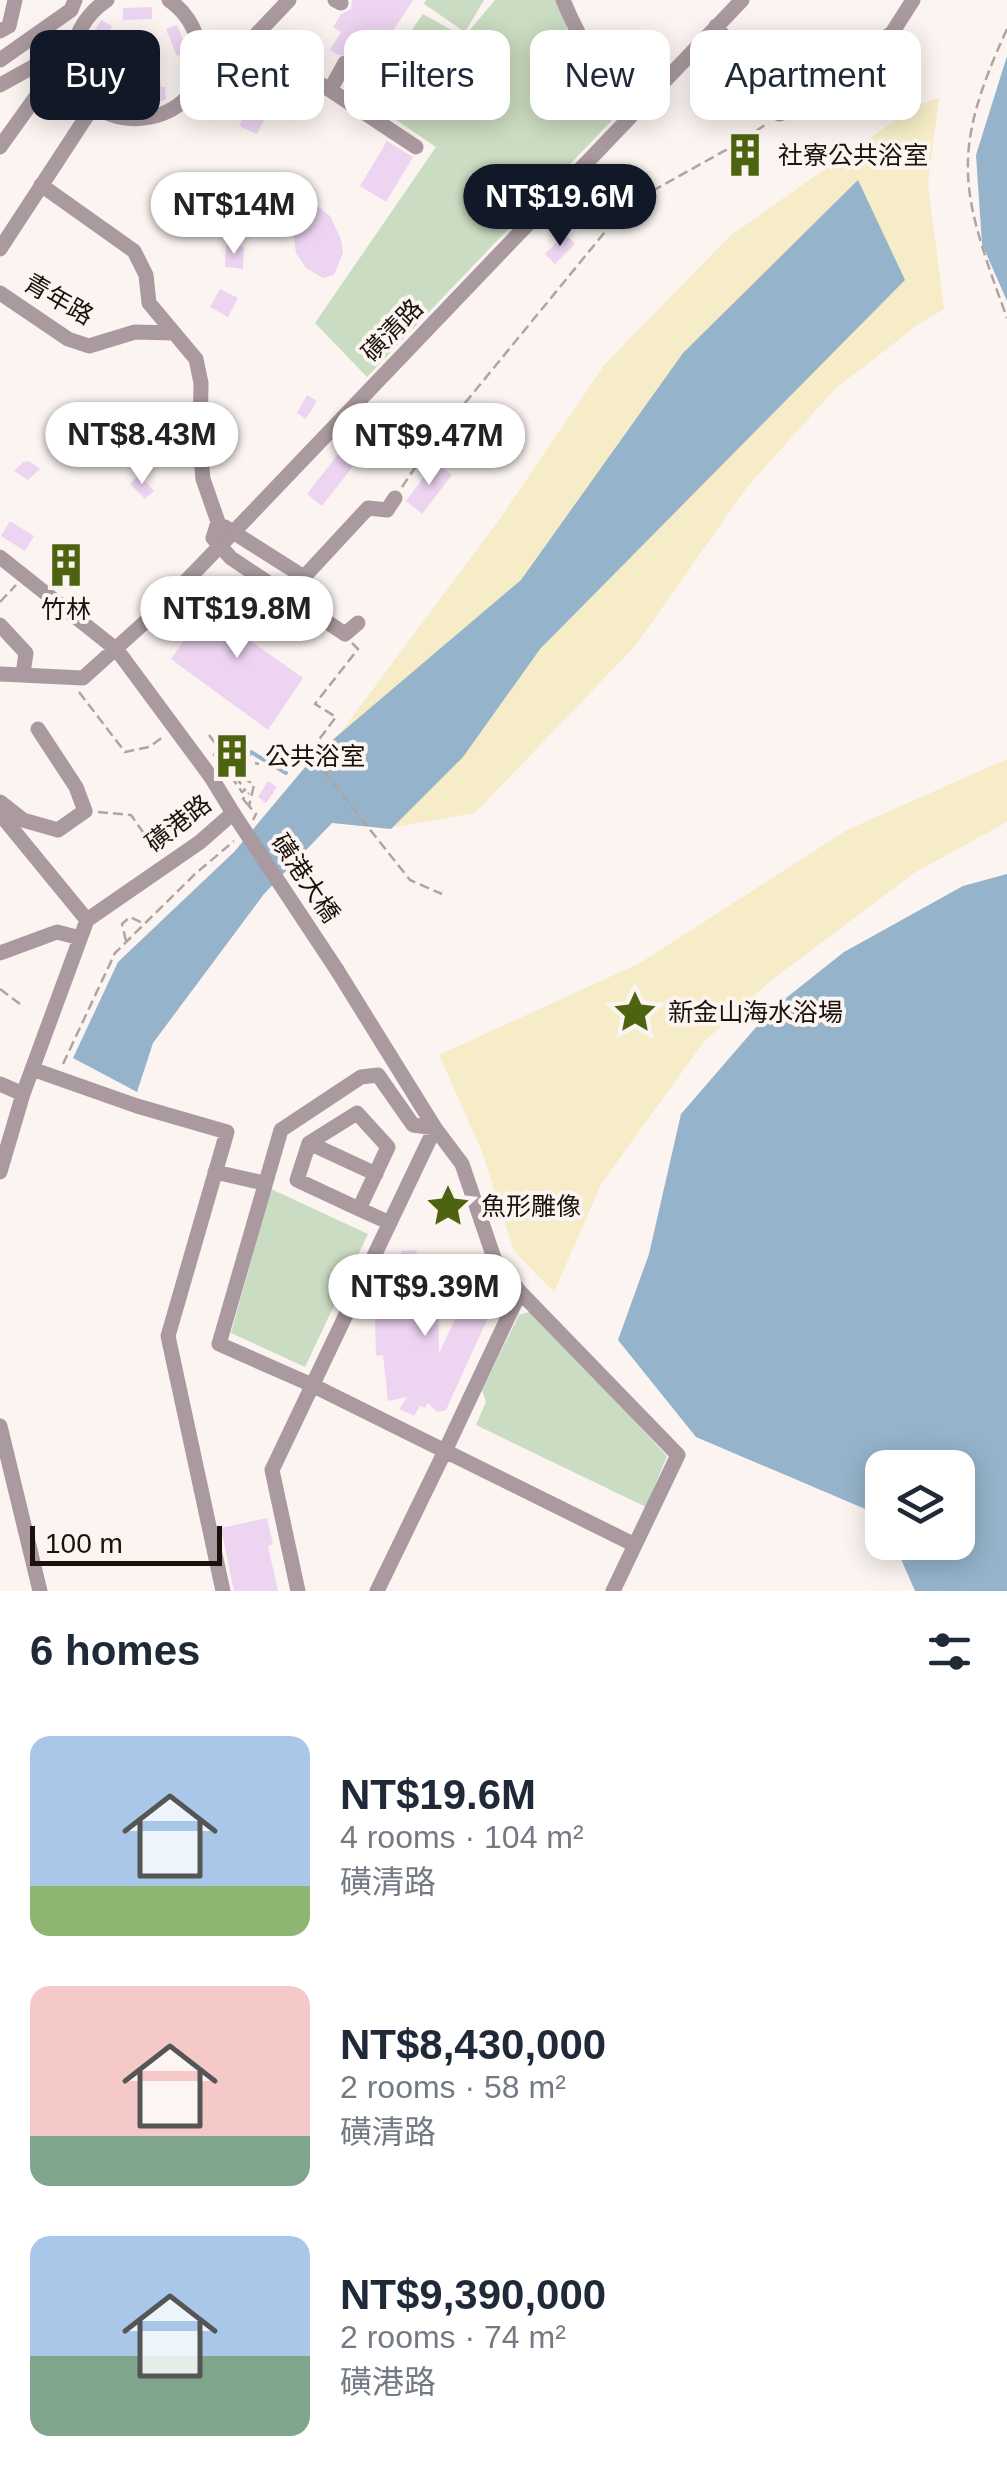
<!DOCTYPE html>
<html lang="en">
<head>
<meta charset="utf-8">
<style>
  :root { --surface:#fff; --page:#f6f6f7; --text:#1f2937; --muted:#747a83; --accent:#111827 }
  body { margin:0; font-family:Helvetica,"Noto Sans TC",sans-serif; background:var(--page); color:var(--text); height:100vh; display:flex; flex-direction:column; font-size:38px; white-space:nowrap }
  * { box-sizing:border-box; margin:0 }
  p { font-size:32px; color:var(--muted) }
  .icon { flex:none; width:55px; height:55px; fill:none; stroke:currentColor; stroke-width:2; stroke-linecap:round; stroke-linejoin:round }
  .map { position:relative; height:1591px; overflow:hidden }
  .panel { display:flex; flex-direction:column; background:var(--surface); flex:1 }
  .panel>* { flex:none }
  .guide { position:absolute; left:30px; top:30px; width:948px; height:90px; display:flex; gap:20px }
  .tools { position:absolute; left:865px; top:1450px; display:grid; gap:20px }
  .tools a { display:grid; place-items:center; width:110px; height:110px; border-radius:20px; background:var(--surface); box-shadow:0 5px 25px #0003; font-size:50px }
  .scale { position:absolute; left:30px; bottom:25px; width:192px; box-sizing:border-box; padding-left:10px; border:5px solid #1c110c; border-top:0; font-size:28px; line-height:35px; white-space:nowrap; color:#1c110c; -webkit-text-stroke:8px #fbf4f1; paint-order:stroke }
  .price { position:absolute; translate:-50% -85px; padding:0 22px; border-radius:35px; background:#fff; color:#222; font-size:32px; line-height:65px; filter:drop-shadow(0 2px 5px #0008) }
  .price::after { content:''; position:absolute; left:50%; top:60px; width:30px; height:22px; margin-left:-15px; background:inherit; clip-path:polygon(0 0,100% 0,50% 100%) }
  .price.current { background:var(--accent); color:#fff }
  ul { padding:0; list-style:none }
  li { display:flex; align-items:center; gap:30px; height:250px; padding:0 30px }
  li span { display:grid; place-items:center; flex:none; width:280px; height:200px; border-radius:20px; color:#555 }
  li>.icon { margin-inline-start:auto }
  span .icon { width:120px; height:120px; fill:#fffc; stroke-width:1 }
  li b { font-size:42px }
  h2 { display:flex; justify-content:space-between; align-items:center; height:120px; padding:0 30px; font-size:42px }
  .tag { padding:0 35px; border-radius:20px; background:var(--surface); box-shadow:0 5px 25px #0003; font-size:35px; line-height:90px }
  .tag.current { background:var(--accent); color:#fff }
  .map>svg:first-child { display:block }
  .green { fill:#cadcc1 }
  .sand { fill:#f6ecc7 }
  .water { fill:#95b3ca }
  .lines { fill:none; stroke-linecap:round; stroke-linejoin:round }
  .stream { stroke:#95b3ca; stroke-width:4 }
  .building { fill:#edd4f1 }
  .path { stroke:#aea5a2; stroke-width:2.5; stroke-dasharray:10 5; stroke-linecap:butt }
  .minor { stroke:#aa9aa0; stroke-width:15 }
  .minor-bridge { stroke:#aa9aa0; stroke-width:15 }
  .labels { text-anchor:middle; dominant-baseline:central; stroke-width:8; stroke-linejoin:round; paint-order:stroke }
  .poi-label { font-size:25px; fill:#1c110c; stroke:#fbf4f1; text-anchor:start }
  .street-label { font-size:25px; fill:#1c110c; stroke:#fbf4f1 }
</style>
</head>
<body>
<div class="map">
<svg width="1007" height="1591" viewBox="0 0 1007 1591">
  <rect width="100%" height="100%" fill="#fbf4f1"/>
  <path class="green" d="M426 0H484L465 32 424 4Z
    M495 0H556L569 33 611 96 616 116 367 377 315 323 436 147 364 98 423 14 464 37Z
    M271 1189 368 1234 305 1367 231 1333Z
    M532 1311 667 1456 646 1507 476 1425 486 1402 482 1390 519 1315Z"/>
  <path class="sand" d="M939 98 928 184 944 309 919 324 836 388 747 487 636 645 475 813 383 829 338 736 497 523 605 364 731 235 917 105Z
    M1007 759V822L914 873 769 982 703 1043 601 1184 554 1292 514 1251 481 1149 439 1055 640 963 847 830Z"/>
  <path class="water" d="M1007 56V301L982 244 976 155Z
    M858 180 905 280 540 649 463 757 391 829 332 823 264 894 153 1043 137 1092 73 1058 118 962 234 852 316 754 521 580 683 353Z
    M1007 874V1591H915L894 1543 958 1542V1468H882V1521L877 1514 696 1437 618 1340 649 1254 681 1114 771 1010 844 952 963 886Z"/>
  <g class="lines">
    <path class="stream" d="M248 756 251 752 286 773"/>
  </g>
  <path class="building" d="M352 0H413L366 73 355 67 351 54 338 55 330 50 341 32 333 27 341 14 351 9Z
    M152 7V19L123 20V8Z
    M101 20 112 26 99 52 87 45Z
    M177 25 188 52 177 56 166 29Z
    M98 60 112 87 101 92 88 65Z
    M248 69 265 77 261 85 277 93 257 134 239 126 243 118 228 110Z
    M160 80 161 87H165L166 99 151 105 130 107 128 83Z
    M387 141 413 157 386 202 360 186Z
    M748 142 758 156 743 168 732 155Z
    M234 195 240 216 220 221 215 200Z
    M306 204 316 205 330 216 341 239 343 253 334 275 323 278 306 268 296 253 292 224Z
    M565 234 575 244 555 264 545 254Z
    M226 245 244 247 243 269 225 267Z
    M220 289 238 298 228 317 210 307Z
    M307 395 317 401 306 419 297 413Z
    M342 449 357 461 322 506 307 494Z
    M29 461 40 469 28 480 14 471 23 462Z
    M435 462 452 475 422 514 406 501Z
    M139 475 154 491 145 499 130 484Z
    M10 521 34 536 25 551 1 536Z
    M71 547 81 553 76 563 82 566 75 579 52 566 59 553 66 556Z
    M222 586 225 605 256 603 260 630 241 634 303 678 268 730 171 659Z
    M229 740 248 757 236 770 216 755Z
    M268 781 277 787 266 803 258 797Z
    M416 1250 417 1255H438L439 1353 469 1290 479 1296 490 1313 446 1410 437 1412 428 1403 425 1408 420 1406 414 1416 399 1409 407 1397 388 1401 383 1355 376 1356 375 1317 380 1307 403 1303 401 1251Z
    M267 1518 273 1544 268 1546 278 1591H234L221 1528Z"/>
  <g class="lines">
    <path class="path" d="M1007 29C949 155 961 192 1007 318
      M402 487 429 447 627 205 744 140 766 124
      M0 602 16 585
      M352 643 358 649 315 704 336 717 318 741 328 757 326 774 410 880 442 894
      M79 692 125 752 149 747 163 737
      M209 735 218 747 214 755 254 785 249 806 256 814 253 820
      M255 763 259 764
      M221 771 225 768 242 792 245 790 234 774
      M248 805 243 799 249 793
      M98 812 131 815 159 855
      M126 941 122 924 130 917 145 924
      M0 989 20 1004
      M63 1064 115 953 195 874 234 841"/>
    <path class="minor" d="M107 0C86 14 70 39 73 64 86 154 222 123 199 43 193 25 185 11 169 0
      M335 0 341 3
      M563 0C580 41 604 81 635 113
      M716 26 729 43 754 94 779 114 795 109 865 66 872 46 892 33 913 0
      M0 31 9 26 15 0
      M249 42 330 90 416 147
      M0 60 71 10 75 0
      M202 72 249 42 289 0
      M0 85 69 47
      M330 90 345 63
      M0 147 73 45
      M41 185 134 251 146 275 149 303 196 359 201 383 200 446 203 479 218 522 213 538 231 558 345 634 358 623
      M0 249 94 105
      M0 293 68 339 89 346 135 332 173 333
      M247 518 742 0
      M225 527 304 577 368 508 387 510 395 498
      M0 557 117 650 211 777 233 813 200 842 87 920 23 1094 0 1172
      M0 625 26 653 23 674
      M0 674 83 678 154 614
      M0 802 23 820 58 830 85 811 76 787 38 729
      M0 814 87 920
      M0 953 57 932 80 938
      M337 970 435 1128 462 1164 494 1258 520 1292 678 1455 613 1591
      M32 1069 137 1106 227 1132 168 1336 223 1591
      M0 1084 23 1094
      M309 1143 376 1174
      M215 1172 264 1183
      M359 1209 297 1180 309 1143 357 1113 388 1147 359 1209 390 1223
      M520 1292 445 1451 635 1545
      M0 1426 40 1591
      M298 1591 272 1470 435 1128 413 1125 378 1075 361 1077 281 1130 219 1344 312 1385 445 1451 377 1591"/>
    <path class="minor-bridge" d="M154 614 247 518
      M233 813 337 970"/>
  </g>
  <defs>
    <g id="building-bare" transform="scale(3.45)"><path d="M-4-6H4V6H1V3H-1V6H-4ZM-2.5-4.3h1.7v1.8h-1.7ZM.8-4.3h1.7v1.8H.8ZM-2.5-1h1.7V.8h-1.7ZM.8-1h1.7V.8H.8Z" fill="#4d630f" stroke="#fbf4f1" stroke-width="2.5" paint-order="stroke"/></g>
    <g id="sight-bare" transform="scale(3.45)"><path d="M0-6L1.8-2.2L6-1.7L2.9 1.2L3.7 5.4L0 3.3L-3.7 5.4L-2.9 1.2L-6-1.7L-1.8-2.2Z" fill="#4d630f" stroke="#fbf4f1" stroke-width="2.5" paint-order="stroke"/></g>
  </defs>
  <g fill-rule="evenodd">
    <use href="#building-bare" x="745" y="155"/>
    <use href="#building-bare" x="66" y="565"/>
    <use href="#building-bare" x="232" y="756"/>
    <use href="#sight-bare" x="635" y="1012"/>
    <use href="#sight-bare" x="448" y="1206"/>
  </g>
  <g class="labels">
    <g class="poi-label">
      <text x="778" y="155">社寮公共浴室</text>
      <text x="66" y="609" text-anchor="middle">竹林</text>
      <text x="265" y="756">公共浴室</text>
      <text x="668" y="1012">新金山海水浴場</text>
      <text x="481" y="1206">魚形雕像</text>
    </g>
    <g class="street-label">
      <text transform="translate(59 299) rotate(30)">青年路</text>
      <text transform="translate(392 330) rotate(-46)">磺清路</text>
      <text transform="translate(178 823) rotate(-38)">磺港路</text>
      <text transform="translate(306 878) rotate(56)">磺港大橋</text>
    </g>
  </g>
</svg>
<div class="tools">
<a><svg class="icon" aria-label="layers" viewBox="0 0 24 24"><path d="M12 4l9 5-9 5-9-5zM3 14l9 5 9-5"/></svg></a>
</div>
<div class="scale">100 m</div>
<b class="price current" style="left:560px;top:249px">NT$19.6M</b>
<b class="price" style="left:234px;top:257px">NT$14M</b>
<b class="price" style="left:142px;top:487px">NT$8.43M</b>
<b class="price" style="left:429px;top:488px">NT$9.47M</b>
<b class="price" style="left:237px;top:661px">NT$19.8M</b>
<b class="price" style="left:425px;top:1339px">NT$9.39M</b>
<div class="guide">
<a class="tag current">Buy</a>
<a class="tag">Rent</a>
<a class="tag">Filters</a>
<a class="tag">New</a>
<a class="tag">Apartment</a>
</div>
</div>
<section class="panel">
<h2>6 homes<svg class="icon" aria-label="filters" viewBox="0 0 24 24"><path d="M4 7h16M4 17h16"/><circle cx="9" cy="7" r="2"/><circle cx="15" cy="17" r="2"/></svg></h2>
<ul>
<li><span style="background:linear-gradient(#a9c7e8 75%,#8fb573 0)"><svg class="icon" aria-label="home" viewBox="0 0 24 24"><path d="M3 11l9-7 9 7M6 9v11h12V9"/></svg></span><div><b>NT$19.6M</b><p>4 rooms · 104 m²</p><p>磺清路</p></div></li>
<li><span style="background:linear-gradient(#f6c9c9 75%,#7fa58c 0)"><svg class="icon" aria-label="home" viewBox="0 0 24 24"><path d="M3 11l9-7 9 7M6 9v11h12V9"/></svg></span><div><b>NT$8,430,000</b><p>2 rooms · 58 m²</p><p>磺清路</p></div></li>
<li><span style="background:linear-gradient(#a9c7e8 60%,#7fa58c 0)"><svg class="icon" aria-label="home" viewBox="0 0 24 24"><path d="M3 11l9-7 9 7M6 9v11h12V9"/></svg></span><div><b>NT$9,390,000</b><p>2 rooms · 74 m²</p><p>磺港路</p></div></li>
</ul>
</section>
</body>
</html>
